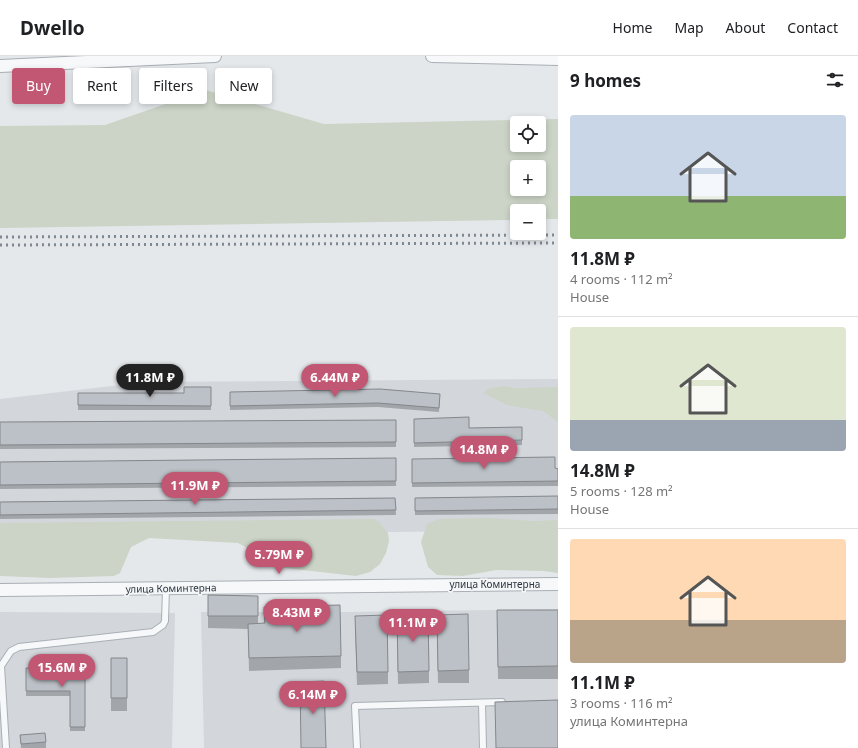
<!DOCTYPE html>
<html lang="en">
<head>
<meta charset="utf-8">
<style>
  :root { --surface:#fff; --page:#f2f2f2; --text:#202124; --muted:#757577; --line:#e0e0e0; --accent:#c25774 }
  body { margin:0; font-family:"Noto Sans",sans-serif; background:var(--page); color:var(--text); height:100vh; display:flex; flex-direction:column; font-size:15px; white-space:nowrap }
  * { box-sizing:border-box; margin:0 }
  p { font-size:13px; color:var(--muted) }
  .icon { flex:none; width:22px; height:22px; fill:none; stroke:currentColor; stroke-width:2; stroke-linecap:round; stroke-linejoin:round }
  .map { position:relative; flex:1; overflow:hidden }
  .sheet { display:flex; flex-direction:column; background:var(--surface); width:300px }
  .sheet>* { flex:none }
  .banner { position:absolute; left:12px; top:12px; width:380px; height:36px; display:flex; gap:8px }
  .buttons { position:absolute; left:510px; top:60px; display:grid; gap:8px }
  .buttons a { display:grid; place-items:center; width:36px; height:36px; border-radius:4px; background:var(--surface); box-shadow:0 2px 6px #0003; font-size:20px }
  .price { position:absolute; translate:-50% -34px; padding:0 9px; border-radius:14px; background:var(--accent); color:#fff; font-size:13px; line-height:26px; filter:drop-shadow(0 1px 2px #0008) }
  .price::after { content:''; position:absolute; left:50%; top:24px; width:12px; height:9px; margin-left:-6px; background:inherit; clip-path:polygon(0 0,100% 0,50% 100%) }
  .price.selected { background:#222; color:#fff }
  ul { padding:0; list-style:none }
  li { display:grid; align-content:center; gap:8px; height:212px; padding:0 12px }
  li+li { border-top:1px solid var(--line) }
  li span { display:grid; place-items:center; height:124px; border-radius:4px; color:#555 }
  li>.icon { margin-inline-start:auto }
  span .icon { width:72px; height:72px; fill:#fffc; stroke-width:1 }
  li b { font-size:17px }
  h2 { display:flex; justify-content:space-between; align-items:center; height:48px; padding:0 12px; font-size:17px }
  .pill { padding:0 14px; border-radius:4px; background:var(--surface); box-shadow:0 2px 6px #0003; font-size:14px; line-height:36px }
  .pill.selected { background:var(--accent); color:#fff }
  header { display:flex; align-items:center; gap:24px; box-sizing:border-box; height:56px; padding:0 20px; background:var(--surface); border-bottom:1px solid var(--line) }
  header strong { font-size:19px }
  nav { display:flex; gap:22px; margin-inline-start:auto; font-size:14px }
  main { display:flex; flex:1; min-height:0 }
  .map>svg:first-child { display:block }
  .built { fill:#d3d7dc }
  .green { fill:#cbd4c6; fill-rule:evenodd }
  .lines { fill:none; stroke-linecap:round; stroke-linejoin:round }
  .service-casing { stroke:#a9afb5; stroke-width:8 }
  .minor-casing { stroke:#a9afb5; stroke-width:14 }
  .service { stroke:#f7f8f9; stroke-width:6 }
  .minor { stroke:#f7f8f9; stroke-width:12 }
  .rail { stroke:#7f8993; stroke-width:3; stroke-dasharray:2 4; stroke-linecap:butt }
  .wall { fill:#a2a6ab }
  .building { fill:#bcc1c7; stroke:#84878b }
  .labels { text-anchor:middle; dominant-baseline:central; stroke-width:3.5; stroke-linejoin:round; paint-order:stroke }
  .street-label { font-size:10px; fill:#2d3741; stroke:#f4f6f8 }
</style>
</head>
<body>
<header>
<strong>Dwello</strong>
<nav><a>Home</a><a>Map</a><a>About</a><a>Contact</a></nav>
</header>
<main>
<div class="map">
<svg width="558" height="692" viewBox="0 0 558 692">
  <rect width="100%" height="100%" fill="#e4e8eb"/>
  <path class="built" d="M558 323V474L0 481V343L146 326Z
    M558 553V692H204L201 556H346Z
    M0 556 175 557 172 692H0Z"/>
  <path class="green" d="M206 34 324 68 558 63V163H539V155H517V164L0 172V70L105 69ZM517 67H539V89H517ZM517 111H539V133H517Z
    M503 330 517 332 558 331V366L543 355 507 349 483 337 488 333Z
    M488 462 533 465 558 464V517L543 515 496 514 463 520 437 519 428 511 421 486 427 468 439 463Z
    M374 463 379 466 388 477 389 485 386 497 380 508 370 516 356 520 285 512 238 487 149 482 131 491 120 517 114 520 50 522 0 520V467Z"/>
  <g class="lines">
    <g class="service-casing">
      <path id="service" d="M482 647 483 692
        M6 692 1 610 11 595 19 591 153 576 163 569 165 565 166 533
        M357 692 355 650 502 646"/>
    </g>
    <g class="minor-casing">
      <path id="minor" d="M432 0 558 3
        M0 10 215 0
        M0 534 558 528"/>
    </g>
    <use href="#service" class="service"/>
    <use href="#minor" class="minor"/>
    <path class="rail" d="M0 181 558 179
      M0 189 558 187"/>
  </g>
  <path class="wall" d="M211 331V354H78V337H184Z
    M230 336 440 342 439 356 378 351 230 354Z
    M414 363 469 372 522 371V389L414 391Z
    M396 364V391L0 393V366Z
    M396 402V430L0 433V406Z
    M412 403 558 413V430L412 431Z
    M558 440V458L415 459V442Z
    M395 442 396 459 0 463V446Z
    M208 539 258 540V568L264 567V551L341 600V612L249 615 248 573 208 572Z
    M497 554H558V623H498Z
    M437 571 469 614V627H438Z
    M397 572 429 615V627L398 628Z
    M355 573 388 616V628L357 629Z
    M111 602H127V655H111Z
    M26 612H85V675H70V640H26Z
    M20 679 46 686V692H21Z"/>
  <path class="building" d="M184 331H211V350L78 349V337H184Z
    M380 333 440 338 439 352 378 347 230 350V336Z
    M469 361V372L522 371V384L414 387V363Z
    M396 364V386L0 389V366Z
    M555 401V412L558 413V425L412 427V403Z
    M396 402V425L0 429V406Z
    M558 440V453L415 455V442Z
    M395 442 396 454 0 459V446Z
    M208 539 258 540V560H208Z
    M340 549 341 600 249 602 248 568 265 567 264 551Z
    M497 554H558V610L498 611Z
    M468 558 469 614 438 615 437 559Z
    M387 559 388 616H357L355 560Z
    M397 559H428L429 615 398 616Z
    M111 602H127V642H111Z
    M26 612H85V671H70V635H26Z
    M324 625 326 692H301L300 626Z
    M558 644V692H496L495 646Z
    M45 677 46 686 21 688 20 679Z"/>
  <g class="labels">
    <g class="street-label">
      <text x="495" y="528">улица Коминтерна</text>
      <text transform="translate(171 532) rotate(-1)">улица Коминтерна</text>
    </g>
  </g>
</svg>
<div class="buttons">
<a><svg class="icon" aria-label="locate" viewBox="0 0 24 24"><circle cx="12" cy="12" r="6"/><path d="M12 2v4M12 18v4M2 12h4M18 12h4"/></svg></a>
<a>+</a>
<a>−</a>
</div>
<b class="price selected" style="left:150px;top:342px">11.8M ₽</b>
<b class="price" style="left:335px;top:342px">6.44M ₽</b>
<b class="price" style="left:484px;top:414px">14.8M ₽</b>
<b class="price" style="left:195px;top:450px">11.9M ₽</b>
<b class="price" style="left:279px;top:519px">5.79M ₽</b>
<b class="price" style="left:297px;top:577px">8.43M ₽</b>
<b class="price" style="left:413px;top:587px">11.1M ₽</b>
<b class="price" style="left:62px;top:632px">15.6M ₽</b>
<b class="price" style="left:313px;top:659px">6.14M ₽</b>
<div class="banner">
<a class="pill selected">Buy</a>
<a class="pill">Rent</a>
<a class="pill">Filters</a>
<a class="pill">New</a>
</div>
</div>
<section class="sheet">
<h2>9 homes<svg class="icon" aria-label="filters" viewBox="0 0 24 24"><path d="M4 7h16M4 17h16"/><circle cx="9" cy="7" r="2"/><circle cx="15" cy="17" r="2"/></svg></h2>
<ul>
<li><span style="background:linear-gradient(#c9d6e8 65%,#8fb573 0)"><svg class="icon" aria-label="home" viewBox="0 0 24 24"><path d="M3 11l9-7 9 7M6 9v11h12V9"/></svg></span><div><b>11.8M ₽</b><p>4 rooms · 112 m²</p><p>House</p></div></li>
<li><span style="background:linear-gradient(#dfe7d0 75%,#9aa5b1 0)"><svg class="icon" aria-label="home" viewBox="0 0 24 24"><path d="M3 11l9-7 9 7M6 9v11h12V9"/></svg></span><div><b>14.8M ₽</b><p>5 rooms · 128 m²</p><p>House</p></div></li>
<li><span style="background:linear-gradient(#ffd9b3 65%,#b9a48a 0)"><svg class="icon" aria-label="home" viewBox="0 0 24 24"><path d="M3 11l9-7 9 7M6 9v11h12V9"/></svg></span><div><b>11.1M ₽</b><p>3 rooms · 116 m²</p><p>улица Коминтерна</p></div></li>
</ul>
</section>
</main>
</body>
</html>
